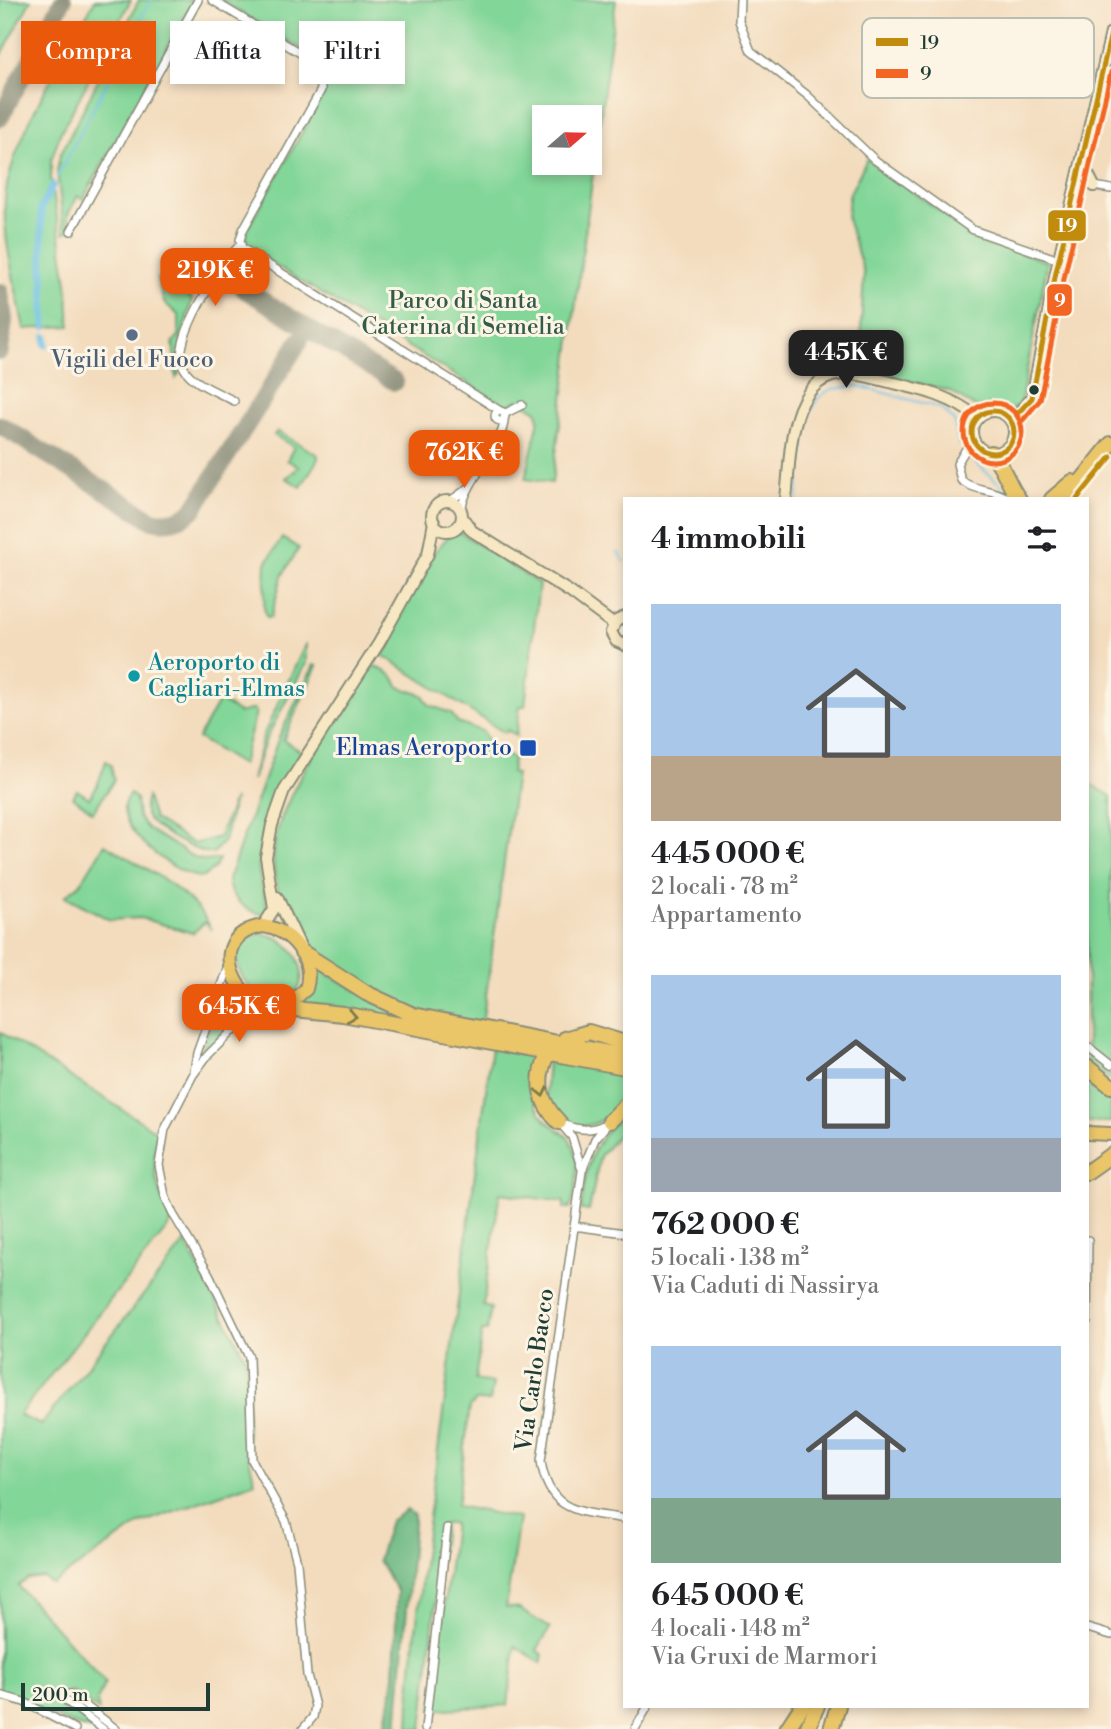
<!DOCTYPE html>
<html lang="it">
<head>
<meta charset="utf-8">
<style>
  :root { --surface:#fff; --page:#f2f2f2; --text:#202124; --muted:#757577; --accent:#ea580c }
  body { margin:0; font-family:"Libre Bodoni",serif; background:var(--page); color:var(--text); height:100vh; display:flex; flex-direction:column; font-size:26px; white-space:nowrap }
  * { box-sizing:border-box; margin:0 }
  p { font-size:23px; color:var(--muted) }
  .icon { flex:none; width:38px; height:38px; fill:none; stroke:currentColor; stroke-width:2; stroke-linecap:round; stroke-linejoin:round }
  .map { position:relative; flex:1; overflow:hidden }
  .panel { position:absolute; left:623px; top:497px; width:466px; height:1211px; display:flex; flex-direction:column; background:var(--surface); border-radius:0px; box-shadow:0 4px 10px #0003 }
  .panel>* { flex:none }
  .banner { position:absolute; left:21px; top:21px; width:497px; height:63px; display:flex; gap:14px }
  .needle { width:46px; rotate:70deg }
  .controls { position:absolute; left:532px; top:105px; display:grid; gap:14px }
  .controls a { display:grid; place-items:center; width:70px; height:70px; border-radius:0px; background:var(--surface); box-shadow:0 4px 10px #0003; font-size:35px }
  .scale { position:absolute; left:21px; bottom:18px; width:189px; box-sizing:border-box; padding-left:7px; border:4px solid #1f3d34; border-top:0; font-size:19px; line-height:24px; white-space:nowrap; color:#1f3d34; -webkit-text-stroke:5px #fcf5e5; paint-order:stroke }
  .price { position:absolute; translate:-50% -60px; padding:0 16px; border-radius:14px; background:var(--accent); color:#fff; font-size:23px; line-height:46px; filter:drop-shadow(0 2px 4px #0008) }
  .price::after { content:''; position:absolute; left:50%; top:42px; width:21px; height:16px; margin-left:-10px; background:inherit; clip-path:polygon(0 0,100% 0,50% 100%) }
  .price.selected { background:#222; color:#fff }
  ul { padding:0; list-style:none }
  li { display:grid; align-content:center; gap:14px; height:371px; padding:0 28px }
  li span { display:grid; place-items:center; height:217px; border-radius:0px; color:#555 }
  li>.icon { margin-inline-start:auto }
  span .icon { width:126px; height:126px; fill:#fffc; stroke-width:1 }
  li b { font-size:30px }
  h2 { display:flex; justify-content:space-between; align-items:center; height:84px; padding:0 28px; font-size:30px }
  .tag { padding:0 24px; border-radius:0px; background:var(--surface); box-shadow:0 4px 10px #0003; font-size:24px; line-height:63px }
  .tag.selected { background:var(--accent); color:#fff }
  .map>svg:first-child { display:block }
  .green { fill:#82d698; stroke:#508a66; stroke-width:2; fill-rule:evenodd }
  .forest { fill:#69b780; stroke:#447a5a; stroke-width:2 }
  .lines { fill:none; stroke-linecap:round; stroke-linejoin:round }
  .stream { stroke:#6abfe6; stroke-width:2 }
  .canal { stroke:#6abfe6; stroke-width:7 }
  .taxiway { stroke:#898c78; stroke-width:18 }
  .street-casing { stroke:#898c78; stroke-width:10 }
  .secondary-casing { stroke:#898c78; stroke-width:14 }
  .primary-casing { stroke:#898c78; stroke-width:16 }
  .highway-casing { stroke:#898c78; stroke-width:18 }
  .street { stroke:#fff; stroke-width:7 }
  .secondary { stroke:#f7e8c3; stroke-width:10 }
  .primary { stroke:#ebc669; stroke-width:12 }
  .highway { stroke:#ebc669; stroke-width:14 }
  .bus-1-casing { stroke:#fcf5e5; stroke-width:10 }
  .bus-2-casing { stroke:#fcf5e5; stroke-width:10 }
  .bus-1 { stroke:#c18c0d; stroke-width:5 }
  .bus-2 { stroke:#f26522; stroke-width:5 }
  .oneway { stroke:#7b7b4c }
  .service-dot { fill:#5c6f8a; stroke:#fcf5e5; stroke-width:2.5 }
  .bus-dot { fill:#1f3d34; stroke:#fcf5e5; stroke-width:2.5 }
  .culture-dot { fill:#0f9aa8; stroke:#fcf5e5; stroke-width:2.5 }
  .transit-dot { fill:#1a4fb4; stroke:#fcf5e5; stroke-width:2.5 }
  .labels { text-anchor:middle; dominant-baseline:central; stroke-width:6; stroke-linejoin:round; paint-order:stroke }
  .park-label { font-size:23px; fill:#335c48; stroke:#fcf5e5 }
  .service-label { font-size:23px; fill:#4e5e75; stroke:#fcf5e5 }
  .culture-label { font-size:23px; fill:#0d838f; stroke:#fcf5e5; text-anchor:start }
  .transit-label { font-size:23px; fill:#164399; stroke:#fcf5e5; text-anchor:end }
  .street-label { font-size:23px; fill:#1f3d34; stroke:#fcf5e5 }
  .key { fill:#fcf5e5; stroke:#babeb0; stroke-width:2 }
  .key-label { font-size:19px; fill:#1f3d34 }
  .line-badge { stroke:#fcf5e5; stroke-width:2.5 }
  .badge-label { font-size:19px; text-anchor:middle; font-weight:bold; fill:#fff }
</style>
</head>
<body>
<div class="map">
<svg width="1111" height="1729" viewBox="0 0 1111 1729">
  <rect width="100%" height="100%" fill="#fcf5e5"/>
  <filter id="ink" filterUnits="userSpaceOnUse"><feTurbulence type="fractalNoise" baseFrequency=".0143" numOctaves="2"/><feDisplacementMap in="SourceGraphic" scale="14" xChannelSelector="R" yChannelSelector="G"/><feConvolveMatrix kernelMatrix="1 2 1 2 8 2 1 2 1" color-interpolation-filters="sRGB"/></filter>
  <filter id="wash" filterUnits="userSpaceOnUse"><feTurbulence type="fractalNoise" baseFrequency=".00686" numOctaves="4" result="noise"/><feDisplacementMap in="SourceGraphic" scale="28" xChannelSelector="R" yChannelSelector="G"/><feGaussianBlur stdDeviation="1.57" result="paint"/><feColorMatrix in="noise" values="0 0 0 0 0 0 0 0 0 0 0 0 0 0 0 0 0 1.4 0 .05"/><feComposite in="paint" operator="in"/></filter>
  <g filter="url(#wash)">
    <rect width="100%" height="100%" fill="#f3dcbd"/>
    <path class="green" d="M0 0H31L0 58Z
      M95 0H131L60 134 51 161V179L67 282 70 326 24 329C16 287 3 243 5 201 8 144 67 52 95 0Z
      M139 0H194L83 199 78 196 68 214V231L64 233 57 170 60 155Z
      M220 0H616L552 483 525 479 539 420 537 411 519 400 505 406 247 248 246 231 322 97 325 74 318 59ZM544 117H590V163H544Z
      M867 159 976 237 1048 262 1020 405 1010 410 994 405 977 408 949 391 881 375 867 350 861 329 864 273 847 219 849 195Z
      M157 278 192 299C186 324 176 345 180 372L176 378 173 342 179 336V316L164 302Z
      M277 431 318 455V459L301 487 286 478 299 467 287 460 294 447 274 435Z
      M452 532 461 533 539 584 525 706H520L516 736 507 730 505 733 379 653 430 557Z
      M282 538 299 548 282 576 271 617H267L264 608 266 563Z
      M306 643V663L266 739 252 780 263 736Z
      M314 665 317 666 283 740 302 752C279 787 257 831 259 873 260 886 267 898 267 910L264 914C247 913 228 897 228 880L279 737Z
      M373 665 392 675 399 687 423 695 429 705 451 713 458 723 482 731 491 746 513 759 511 773 516 774 482 1025C453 1020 423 1014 395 1003 384 998 373 990 363 984 343 972 322 961 306 944 278 915 266 864 279 825 299 767 339 716 373 665Z
      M219 700 239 713 254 709 256 712 242 765 198 738Z
      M106 761 111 765 114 780 93 812 73 797 77 790 89 798 97 786Z
      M1087 782 1111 796V1081L1087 1062Z
      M130 794 136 798 138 817 148 829 195 858 206 861 219 859 215 868 203 877C179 879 102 822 130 794Z
      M147 797 154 819 194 844 219 837 234 799 224 841 213 853C200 855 157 830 148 819 143 811 144 804 147 797Z
      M105 844C141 867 192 889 212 930L205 922 193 933 140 918 110 920 65 896 80 884Z
      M259 934C285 933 310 963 299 988L283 1000C247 1006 213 943 259 934Z
      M313 966 415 1022 303 1003 314 980Z
      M227 980 261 1012 229 1029 203 1054 201 1053Z
      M0 1032 159 1133C149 1165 157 1193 173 1221L19 1415 41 1425 185 1242 246 1359 247 1451 255 1482 141 1523 52 1584 43 1577 28 1579 18 1586 105 1682 97 1701 99 1711 71 1691 64 1696 63 1703 95 1729C69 1729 31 1701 0 1693Z
      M492 1046 540 1058C529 1077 530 1102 545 1119 553 1127 563 1131 570 1140 581 1156 577 1192 570 1208H564V1202L500 1193 483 1306 491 1308 487 1331H482L475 1380 493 1383 490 1401H476L470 1407 457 1506 519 1518 506 1607 519 1609 550 1628 537 1650 543 1655 541 1663 515 1646 508 1705 432 1710 454 1524H444L422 1729H409L411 1678 424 1555Z
      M548 1059 625 1072V1101C594 1132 574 1136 545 1101Z
      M1087 1073 1111 1091V1122H1087Z
      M625 1111V1127L600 1156 589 1211 581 1210C588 1160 588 1149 625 1111Z"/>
    <path class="forest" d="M407 1510 414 1515V1524L397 1729H385L394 1677 397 1591 378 1560 390 1521Z"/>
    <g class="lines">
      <path class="stream" d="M57 177 151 0
        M969 457 1002 486
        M797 499 807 418 818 398 831 389 858 386 941 408 954 421 959 445
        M618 552 625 562"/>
      <path class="canal" d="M45 327 41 208 53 185
        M46 337V345"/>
      <path class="taxiway" d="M0 118 63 0
        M244 289 395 382
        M0 292 4 320 0 351
        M0 425 152 520C165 524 183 520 193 510L300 340"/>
    </g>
  </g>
  <g filter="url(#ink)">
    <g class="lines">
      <g class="street-casing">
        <path id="street" d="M212 0 310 59 320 73 321 90 243 230 240 240 242 248 502 412
          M740 0 739 21 751 51 807 95 875 160 973 230 1059 260
          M1077 183 1111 189
          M71 231 198 0
          M234 401C218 392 193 384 184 368 169 343 221 264 240 245
          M495 416a5 5 0 1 1 10 0a5 5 0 1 1-10 0Z
          M504 414 522 405
          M973 437 957 464 961 480C975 492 994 488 1009 499
          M966 450 980 448
          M450 501 467 489
          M461 511C465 480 506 442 504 418
          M276 1010 231 1032 207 1056 193 1075 165 1129 159 1165 165 1196 173 1214 209 1274 249 1357 252 1460 286 1521 297 1562 307 1675 315 1706 313 1717 303 1729
          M1087 1046 1111 1065
          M194 1071 197 1053 228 966
          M610 1121 595 1139 582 1171 541 1461C549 1514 580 1511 625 1519
          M559 1122 572 1137 581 1167
          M563 1124C577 1130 591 1132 605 1124
          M574 1226 625 1233
          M1087 1321 1088 1240
          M1087 1628 1111 1635
          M70 1694 116 1729
          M0 1695 24 1702 75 1729
          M65 1700 103 1729
          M425 1729 447 1528
          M635 1729 648 1706"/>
      </g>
      <g class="secondary-casing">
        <path id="secondary" d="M1082 162 1094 186
          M972 432a21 21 0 1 1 42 0a21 21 0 1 1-42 0Z
          M1004 414H1017L1032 398 1056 272 1111 33
          M786 499C791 457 787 373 848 374 862 374 876 379 890 382 923 390 951 396 978 418
          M432 516a15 15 0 1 1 30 0a15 15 0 1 1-30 0Z
          M462 517 472 531 570 592 613 624
          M625 617 616 621 611 632 616 641 625 645
          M277 897 300 946
          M263 926 274 909 266 857 272 825 284 791 379 643 428 554 434 522"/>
      </g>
      <g class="primary-casing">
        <path id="primary" d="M263 926C293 930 315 960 306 989L284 1008C237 1014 200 936 263 926Z
          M1087 1133 1111 1134"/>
      </g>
      <g class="highway-casing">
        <path id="highway" d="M991 453C1005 467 1007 484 1019 499
          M1052 499 1072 482
          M1067 499 1111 444
          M302 952 366 993 413 1015 625 1056
          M284 1008 343 1014 625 1067
          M565 1039 589 1032 625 1043
          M546 1057C535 1082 540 1103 559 1122
          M1087 1067 1111 1086
          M610 1121 625 1106
          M1087 1172 1111 1155
          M787 1729 802 1706
          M807 1729 817 1706
          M831 1729 838 1706"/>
      </g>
      <use href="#street" class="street"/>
      <use href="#secondary" class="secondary"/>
      <use href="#primary" class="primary"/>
      <use href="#highway" class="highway"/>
      <g class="bus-1-casing">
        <path id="bus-1" d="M972 432a21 21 0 1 1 42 0a21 21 0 1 1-42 0Z
          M1017 414 1032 398 1056 272 1111 33
          M1077 499 1111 457"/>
      </g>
      <g class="bus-2-casing">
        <path id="bus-2" d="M964 432a29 29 0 1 1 58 0a29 29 0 1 1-58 0Z
          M1023 420 1040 400 1065 274 1111 72"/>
      </g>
      <use href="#bus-1" class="bus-1"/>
      <use href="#bus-2" class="bus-2"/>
    </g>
    <defs><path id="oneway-chevron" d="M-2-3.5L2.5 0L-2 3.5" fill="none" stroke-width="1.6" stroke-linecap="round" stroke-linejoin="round" transform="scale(1.75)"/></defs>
    <g class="oneway">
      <use href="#oneway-chevron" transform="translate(352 1016) rotate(11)"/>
      <use href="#oneway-chevron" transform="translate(542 1092) rotate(78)"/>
    </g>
  </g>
  <circle class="service-dot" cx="132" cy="335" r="7"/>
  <circle class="bus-dot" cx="1034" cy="390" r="6"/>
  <circle class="culture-dot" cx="134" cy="676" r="7"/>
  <rect class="transit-dot" x="519" y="739" width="18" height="18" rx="3.5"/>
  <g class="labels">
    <g class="park-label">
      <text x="463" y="301">Parco di Santa<tspan x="463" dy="26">Caterina di Semelia</tspan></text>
    </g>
    <g class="service-label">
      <text x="132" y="360">Vigili del Fuoco</text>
    </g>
    <g class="culture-label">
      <text x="148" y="663">Aeroporto di<tspan x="148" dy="26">Cagliari-Elmas</tspan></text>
    </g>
    <g class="transit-label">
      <text x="512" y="748">Elmas Aeroporto</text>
    </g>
    <g class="street-label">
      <text transform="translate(535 1370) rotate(-82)">Via Carlo Bacco</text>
    </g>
  </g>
  <rect x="862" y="18" width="232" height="80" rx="10" class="key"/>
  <rect x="876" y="38" width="32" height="8" fill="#c18c0d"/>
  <rect x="876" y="69" width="32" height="9" fill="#f26522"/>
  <g class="key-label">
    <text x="920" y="49">19</text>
    <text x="920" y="80">9</text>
  </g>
  <g class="line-badge">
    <rect x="1047" y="209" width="40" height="33" rx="7" fill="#c18c0d"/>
    <rect x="1046" y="283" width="27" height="34" rx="7" fill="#f26522"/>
  </g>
  <g class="badge-label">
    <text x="1067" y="232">19</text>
    <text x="1060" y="307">9</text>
  </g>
</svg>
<div class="controls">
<a><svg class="needle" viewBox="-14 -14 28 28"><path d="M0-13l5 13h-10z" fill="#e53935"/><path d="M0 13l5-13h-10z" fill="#757577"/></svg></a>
</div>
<div class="scale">200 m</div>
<b class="price" style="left:215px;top:308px">219K €</b>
<b class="price selected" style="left:846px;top:390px">445K €</b>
<b class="price" style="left:464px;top:490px">762K €</b>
<b class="price" style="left:239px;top:1044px">645K €</b>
<div class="banner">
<a class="tag selected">Compra</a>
<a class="tag">Affitta</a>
<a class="tag">Filtri</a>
</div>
<section class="panel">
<h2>4 immobili<svg class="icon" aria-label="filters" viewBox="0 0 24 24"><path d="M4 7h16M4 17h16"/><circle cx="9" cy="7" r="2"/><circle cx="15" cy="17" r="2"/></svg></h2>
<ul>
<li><span style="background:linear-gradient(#a9c7e8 70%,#b9a48a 0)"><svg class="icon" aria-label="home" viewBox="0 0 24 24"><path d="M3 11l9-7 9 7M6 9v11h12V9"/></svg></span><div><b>445 000 €</b><p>2 locali · 78 m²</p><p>Appartamento</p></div></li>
<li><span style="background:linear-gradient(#a9c7e8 75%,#9aa5b1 0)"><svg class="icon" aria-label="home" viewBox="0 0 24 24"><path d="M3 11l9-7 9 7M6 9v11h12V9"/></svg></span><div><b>762 000 €</b><p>5 locali · 138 m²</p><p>Via Caduti di Nassirya</p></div></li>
<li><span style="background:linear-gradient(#a9c7e8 70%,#7fa58c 0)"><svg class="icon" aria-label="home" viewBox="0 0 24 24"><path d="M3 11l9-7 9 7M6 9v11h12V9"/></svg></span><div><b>645 000 €</b><p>4 locali · 148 m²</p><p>Via Gruxi de Marmori</p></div></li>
</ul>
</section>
</div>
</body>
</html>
